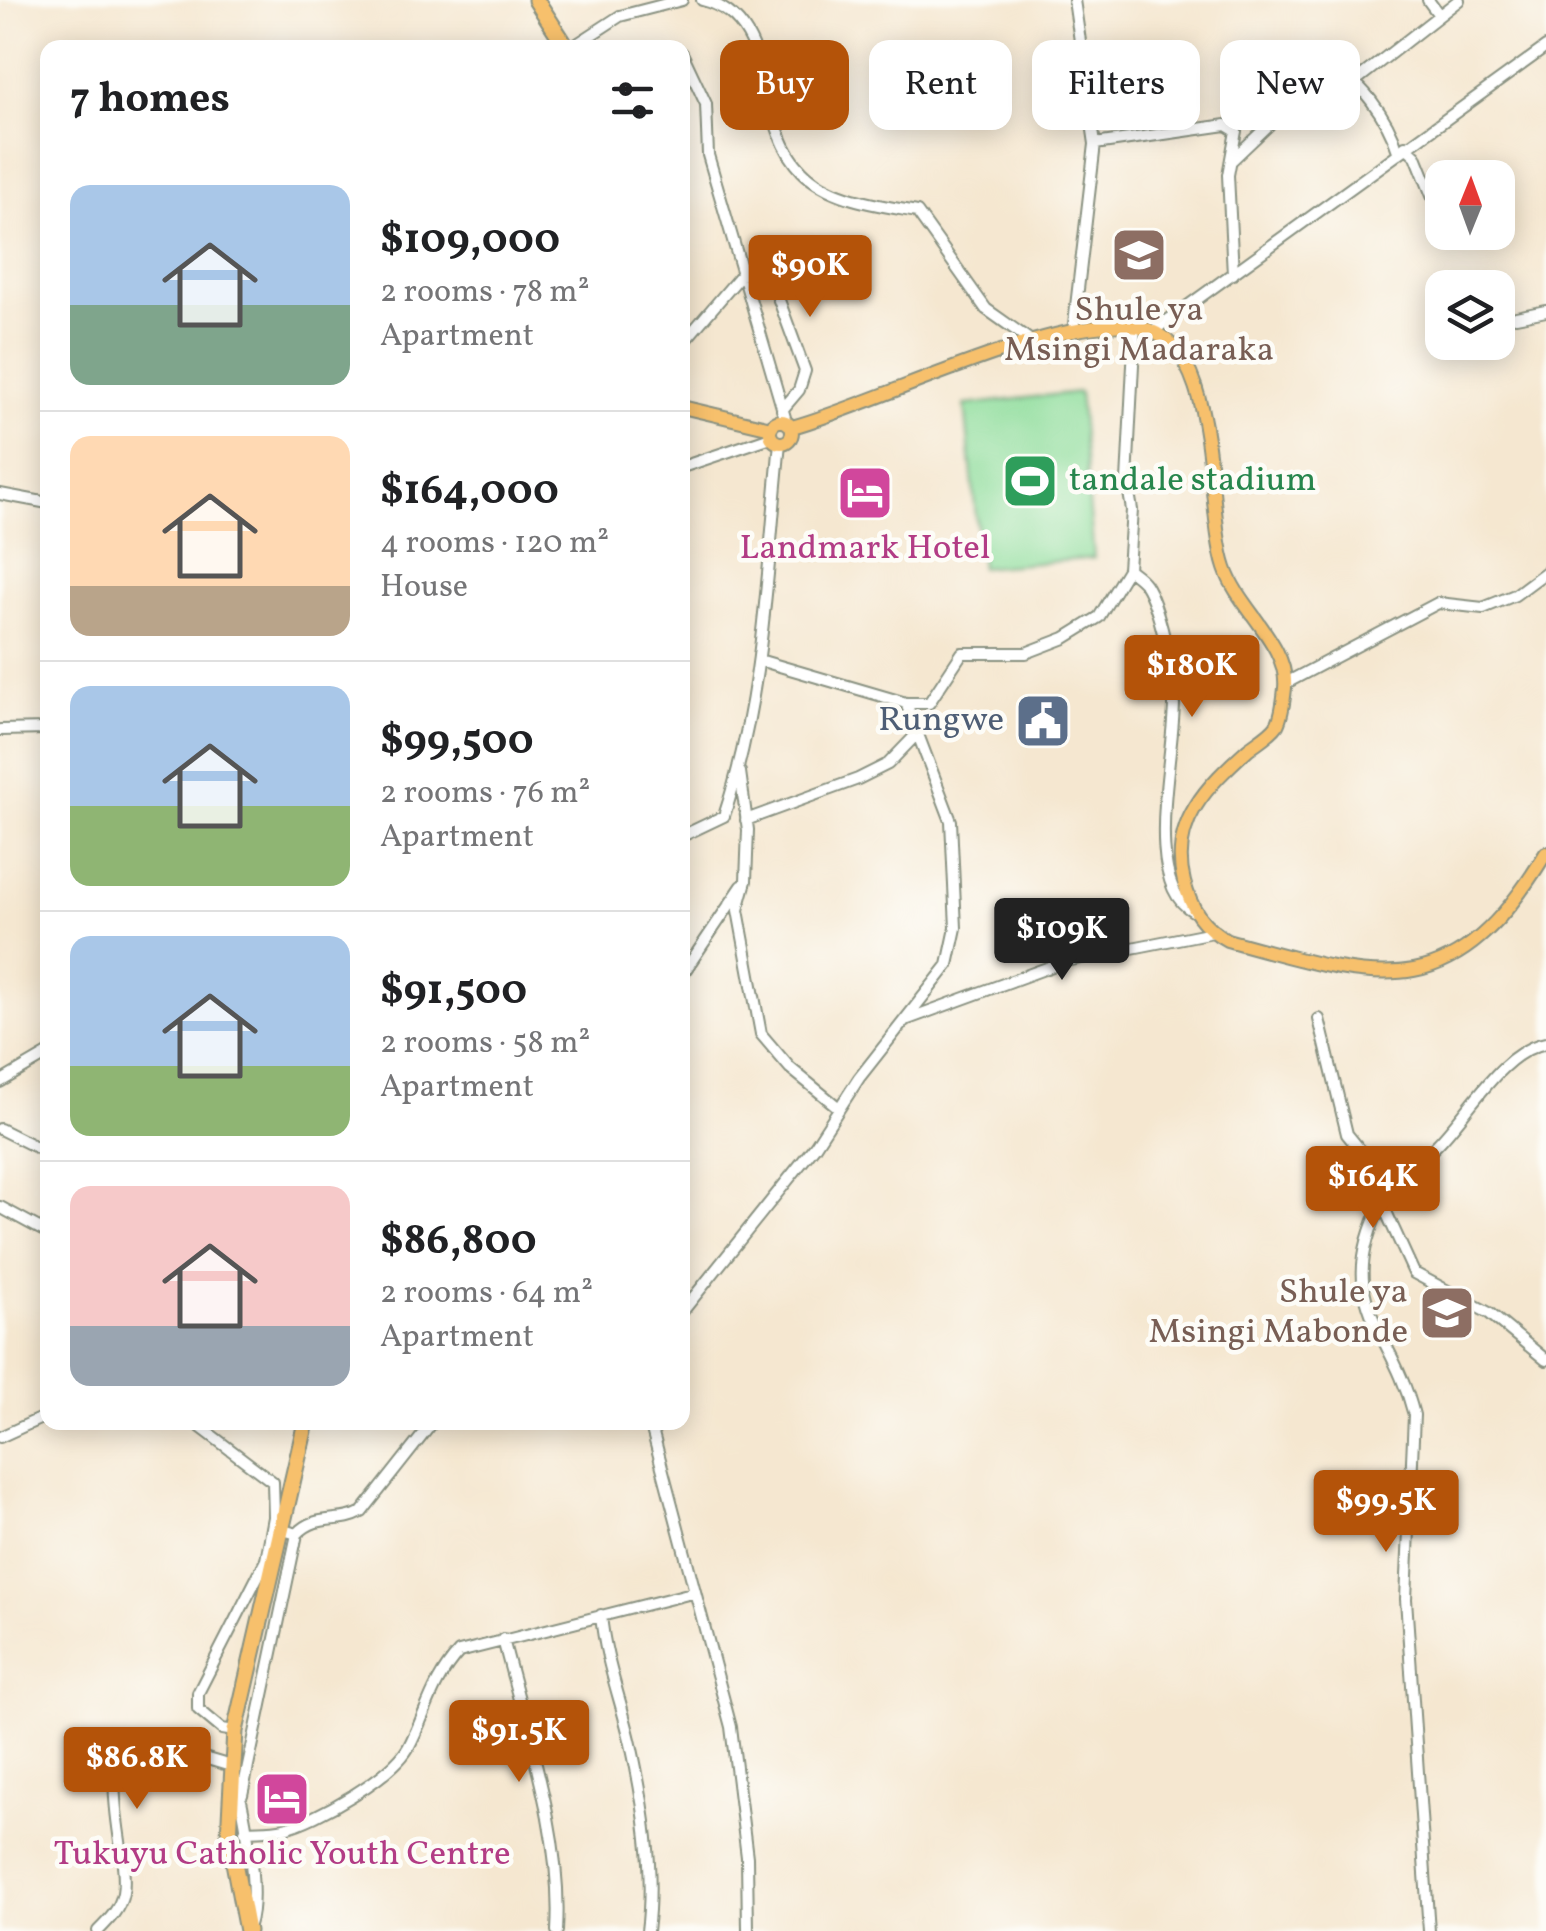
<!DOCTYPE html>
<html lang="en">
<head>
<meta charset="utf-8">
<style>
  :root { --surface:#fff; --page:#f6f6f6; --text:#202124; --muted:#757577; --line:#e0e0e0; --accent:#b45309 }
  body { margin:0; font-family:Vollkorn,serif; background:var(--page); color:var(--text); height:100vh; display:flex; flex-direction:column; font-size:38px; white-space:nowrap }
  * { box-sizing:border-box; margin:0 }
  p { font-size:32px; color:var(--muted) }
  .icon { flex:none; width:55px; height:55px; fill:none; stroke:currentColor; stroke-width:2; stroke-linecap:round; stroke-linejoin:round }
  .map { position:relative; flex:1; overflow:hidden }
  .side { position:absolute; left:40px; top:40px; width:650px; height:1390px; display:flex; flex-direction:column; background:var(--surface); border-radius:20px; box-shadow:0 5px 25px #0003 }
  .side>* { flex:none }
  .banner { position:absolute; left:720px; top:40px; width:675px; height:90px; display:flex; gap:20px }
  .needle { width:65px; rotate:1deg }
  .buttons { position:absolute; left:1425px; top:160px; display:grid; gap:20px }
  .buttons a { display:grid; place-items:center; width:90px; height:90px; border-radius:20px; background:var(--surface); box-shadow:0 5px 25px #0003; font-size:50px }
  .price { position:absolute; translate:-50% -85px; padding:0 22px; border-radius:10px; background:var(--accent); color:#fff; font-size:32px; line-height:65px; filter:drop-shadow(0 2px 5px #0008) }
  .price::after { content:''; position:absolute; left:50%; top:60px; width:30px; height:22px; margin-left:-15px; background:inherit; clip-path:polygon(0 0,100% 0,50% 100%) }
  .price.on { background:#222; color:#fff }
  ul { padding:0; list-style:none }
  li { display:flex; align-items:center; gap:30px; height:250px; padding:0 30px }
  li+li { border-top:2px solid var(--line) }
  li span { display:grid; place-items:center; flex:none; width:280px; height:200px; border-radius:20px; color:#555 }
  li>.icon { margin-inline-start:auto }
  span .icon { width:120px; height:120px; fill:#fffc; stroke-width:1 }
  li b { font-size:42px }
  h2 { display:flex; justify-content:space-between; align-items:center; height:120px; padding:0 30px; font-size:42px }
  .pill { padding:0 35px; border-radius:20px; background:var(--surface); box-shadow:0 5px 25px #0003; font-size:35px; line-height:90px }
  .pill.on { background:var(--accent); color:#fff }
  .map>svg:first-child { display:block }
  .green { fill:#8edd9b; stroke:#568d68; stroke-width:2.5 }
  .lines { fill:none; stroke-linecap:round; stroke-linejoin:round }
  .minor-casing { stroke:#8a9282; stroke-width:14 }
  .major-casing { stroke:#8a9282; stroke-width:16 }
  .highway-casing { stroke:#8a9282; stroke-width:19 }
  .minor { stroke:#fff; stroke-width:10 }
  .major { stroke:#f7c06c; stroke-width:12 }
  .highway { stroke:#f7c06c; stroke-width:15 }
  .labels { text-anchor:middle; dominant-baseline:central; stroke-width:9; stroke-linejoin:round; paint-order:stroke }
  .education-label { font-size:35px; fill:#785e54; stroke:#fdfcf7 }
  .leisure-label { font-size:35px; fill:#27864d; stroke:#fdfcf7; text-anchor:start }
  .hotel-label { font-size:35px; fill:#b23c85; stroke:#fdfcf7 }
  .service-label { font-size:35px; fill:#4e5e75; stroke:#fdfcf7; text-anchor:end }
</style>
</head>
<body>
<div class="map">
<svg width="1546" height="1931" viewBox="0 0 1546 1931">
  <rect width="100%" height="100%" fill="#fdfcf7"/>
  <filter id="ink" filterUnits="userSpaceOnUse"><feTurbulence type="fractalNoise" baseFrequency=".01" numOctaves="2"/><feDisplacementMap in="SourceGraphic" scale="20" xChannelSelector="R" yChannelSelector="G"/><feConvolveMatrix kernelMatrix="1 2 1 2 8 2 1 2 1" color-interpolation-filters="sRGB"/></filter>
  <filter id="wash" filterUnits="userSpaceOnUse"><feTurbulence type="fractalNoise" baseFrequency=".0048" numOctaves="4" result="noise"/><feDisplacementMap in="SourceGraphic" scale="40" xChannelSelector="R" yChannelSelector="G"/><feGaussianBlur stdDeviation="2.25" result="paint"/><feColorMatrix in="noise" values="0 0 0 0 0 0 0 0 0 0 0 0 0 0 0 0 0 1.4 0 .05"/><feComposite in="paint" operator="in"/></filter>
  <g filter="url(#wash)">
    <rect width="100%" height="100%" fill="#f5e7d0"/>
    <path class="green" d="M1079 392 1094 558 981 568 965 405Z"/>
  </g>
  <g filter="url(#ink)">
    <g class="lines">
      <g class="minor-casing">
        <path id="minor" d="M702 0C779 19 753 121 802 171 830 200 879 205 917 212L986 309 1034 343
          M1428 0 1439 15
          M571 48 620 16 682 0
          M682 53 706 104 708 155 786 421
          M1354 82 1459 0
          M1095 144 1226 125 1236 131 1228 175 1233 274
          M1405 146 1416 156 1439 213
          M1232 160 1327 70C1359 72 1389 122 1398 151
          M1516 317 1546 311
          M1153 331 1546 47
          M1073 332 1095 144 1074 0
          M682 344 741 275 769 273 805 371 799 390 782 410
          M682 467 771 437
          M0 494 48 503
          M1128 569C1133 573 1141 578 1145 584 1159 605 1173 671 1174 697 1176 749 1140 883 1193 911
          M759 660 906 703H929L962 653H1026L1065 638 1099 617 1128 569 1132 510 1127 481 1135 326
          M1286 683 1438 603 1483 608 1515 595 1546 572
          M0 730 48 729
          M740 772 748 830 746 881 738 910 761 1034 790 1068 839 1108
          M746 820 858 779 888 764 916 735
          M682 836 724 816C764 696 767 568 780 443
          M682 975 742 886
          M908 1019 1066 961 1213 932
          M1319 1019 1347 1134 1370 1162 1382 1203 1414 1273 1489 1313 1546 1360
          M0 1082 48 1054
          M0 1129 48 1153
          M1370 1162C1379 1164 1392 1168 1401 1167 1451 1158 1486 1054 1546 1043
          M1382 1203C1332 1303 1392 1327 1414 1415L1406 1599 1429 1931
          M0 1207 48 1233
          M682 1312 815 1146 859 1078 948 965 956 928 951 821 906 703
          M194 1422 273 1482 274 1517 266 1560 270 1562
          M650 1422 731 1727 747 1857 748 1931
          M0 1437 48 1415
          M283 1530 297 1534C318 1512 339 1525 362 1512L433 1422
          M601 1615C605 1660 621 1700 631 1744 644 1804 655 1870 647 1931
          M503 1639C526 1732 563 1834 557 1931
          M235 1731 222 1729 198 1709V1693L266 1560
          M242 1795 297 1534
          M245 1831C258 1830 272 1831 284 1828 316 1821 392 1776 408 1748 427 1712 431 1683 459 1652L692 1593
          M98 1931C109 1920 120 1909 123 1893 130 1852 92 1759 136 1738L231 1766C244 1801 260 1892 249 1925"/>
      </g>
      <g class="major-casing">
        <path id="major" d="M682 407 771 428
          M770 432a11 11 0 1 1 22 0a11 11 0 1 1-22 0Z
          M792 427C877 404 1059 312 1138 327 1223 342 1204 505 1225 568 1238 608 1289 645 1285 688 1284 698 1282 716 1277 725 1271 734 1257 742 1248 749 1207 786 1169 823 1184 882 1191 909 1203 927 1227 940 1383 983 1452 1008 1546 853"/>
      </g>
      <g class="highway-casing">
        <path id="highway" d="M536 0 567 48
          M247 1931 229 1836 235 1731 306 1422"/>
      </g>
      <use href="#minor" class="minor"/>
      <use href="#major" class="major"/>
      <use href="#highway" class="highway"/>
    </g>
  </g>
  <defs>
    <g id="school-square" transform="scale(2.875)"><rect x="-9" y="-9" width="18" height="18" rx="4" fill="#8d6e63" stroke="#fdfcf7"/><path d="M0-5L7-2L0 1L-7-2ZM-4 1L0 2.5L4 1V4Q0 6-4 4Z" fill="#fff"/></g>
    <g id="stadium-square" transform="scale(2.875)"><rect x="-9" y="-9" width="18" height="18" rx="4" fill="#2e9e5b" stroke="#fdfcf7"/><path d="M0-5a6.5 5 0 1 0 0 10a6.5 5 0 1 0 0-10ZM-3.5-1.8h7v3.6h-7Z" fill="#fff"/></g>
    <g id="hotel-square" transform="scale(2.875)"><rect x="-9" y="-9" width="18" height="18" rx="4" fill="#d1479c" stroke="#fdfcf7"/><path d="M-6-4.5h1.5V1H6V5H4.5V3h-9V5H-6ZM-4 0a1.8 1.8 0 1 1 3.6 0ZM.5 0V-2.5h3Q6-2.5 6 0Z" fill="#fff"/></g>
    <g id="civic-square" transform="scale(2.875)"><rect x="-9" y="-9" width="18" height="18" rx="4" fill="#5c6f8a" stroke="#fdfcf7"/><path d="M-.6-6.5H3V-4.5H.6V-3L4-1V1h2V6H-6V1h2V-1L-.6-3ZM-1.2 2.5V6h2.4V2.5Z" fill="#fff"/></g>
  </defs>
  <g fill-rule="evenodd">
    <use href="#school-square" x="1139" y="255"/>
    <use href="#stadium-square" x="1030" y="481"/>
    <use href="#hotel-square" x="865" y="493"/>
    <use href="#civic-square" x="1043" y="721"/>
    <use href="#school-square" x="1447" y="1313"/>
    <use href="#hotel-square" x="282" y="1799"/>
  </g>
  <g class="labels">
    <g class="education-label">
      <text x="1139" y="311">Shule ya<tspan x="1139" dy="40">Msingi Madaraka</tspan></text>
      <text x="1408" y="1293" text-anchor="end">Shule ya<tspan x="1408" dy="40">Msingi Mabonde</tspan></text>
    </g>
    <g class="leisure-label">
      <text x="1069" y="481">tandale stadium</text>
    </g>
    <g class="hotel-label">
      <text x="865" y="549">Landmark Hotel</text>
      <text x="282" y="1855">Tukuyu Catholic Youth Centre</text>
    </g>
    <g class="service-label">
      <text x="1004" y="721">Rungwe</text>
    </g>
  </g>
</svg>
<div class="buttons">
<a><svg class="needle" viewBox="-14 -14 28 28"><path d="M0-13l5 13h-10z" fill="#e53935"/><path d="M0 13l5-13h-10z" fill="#757577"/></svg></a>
<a><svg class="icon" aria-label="layers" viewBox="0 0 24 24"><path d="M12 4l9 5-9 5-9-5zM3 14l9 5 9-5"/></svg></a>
</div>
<b class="price" style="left:810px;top:320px">$90K</b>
<b class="price" style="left:1192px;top:720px">$180K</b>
<b class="price on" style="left:1062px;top:983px">$109K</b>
<b class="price" style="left:1373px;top:1231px">$164K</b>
<b class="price" style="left:1386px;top:1555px">$99.5K</b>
<b class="price" style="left:519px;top:1785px">$91.5K</b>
<b class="price" style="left:137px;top:1812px">$86.8K</b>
<div class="banner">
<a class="pill on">Buy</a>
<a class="pill">Rent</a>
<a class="pill">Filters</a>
<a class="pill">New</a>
</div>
<section class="side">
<h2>7 homes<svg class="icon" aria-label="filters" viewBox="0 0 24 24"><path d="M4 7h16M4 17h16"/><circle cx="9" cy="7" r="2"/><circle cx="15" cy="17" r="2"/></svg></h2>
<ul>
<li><span style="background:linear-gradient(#a9c7e8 60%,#7fa58c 0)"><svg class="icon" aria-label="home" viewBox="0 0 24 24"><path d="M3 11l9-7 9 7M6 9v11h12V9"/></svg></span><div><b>$109,000</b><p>2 rooms · 78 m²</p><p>Apartment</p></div></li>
<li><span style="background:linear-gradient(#ffd9b3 75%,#b9a48a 0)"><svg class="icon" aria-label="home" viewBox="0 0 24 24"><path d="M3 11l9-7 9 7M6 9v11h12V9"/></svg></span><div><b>$164,000</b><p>4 rooms · 120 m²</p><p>House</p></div></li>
<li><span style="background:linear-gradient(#a9c7e8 60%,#8fb573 0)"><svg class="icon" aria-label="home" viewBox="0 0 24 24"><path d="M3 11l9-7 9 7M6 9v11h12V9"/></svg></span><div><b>$99,500</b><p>2 rooms · 76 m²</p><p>Apartment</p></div></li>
<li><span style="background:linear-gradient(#a9c7e8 65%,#8fb573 0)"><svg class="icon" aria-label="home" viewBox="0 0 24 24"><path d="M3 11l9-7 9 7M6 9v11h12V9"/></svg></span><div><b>$91,500</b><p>2 rooms · 58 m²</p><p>Apartment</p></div></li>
<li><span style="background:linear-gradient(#f6c9c9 70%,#9aa5b1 0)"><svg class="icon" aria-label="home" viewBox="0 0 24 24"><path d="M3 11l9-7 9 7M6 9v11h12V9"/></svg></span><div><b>$86,800</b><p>2 rooms · 64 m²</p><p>Apartment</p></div></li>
</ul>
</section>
</div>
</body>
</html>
